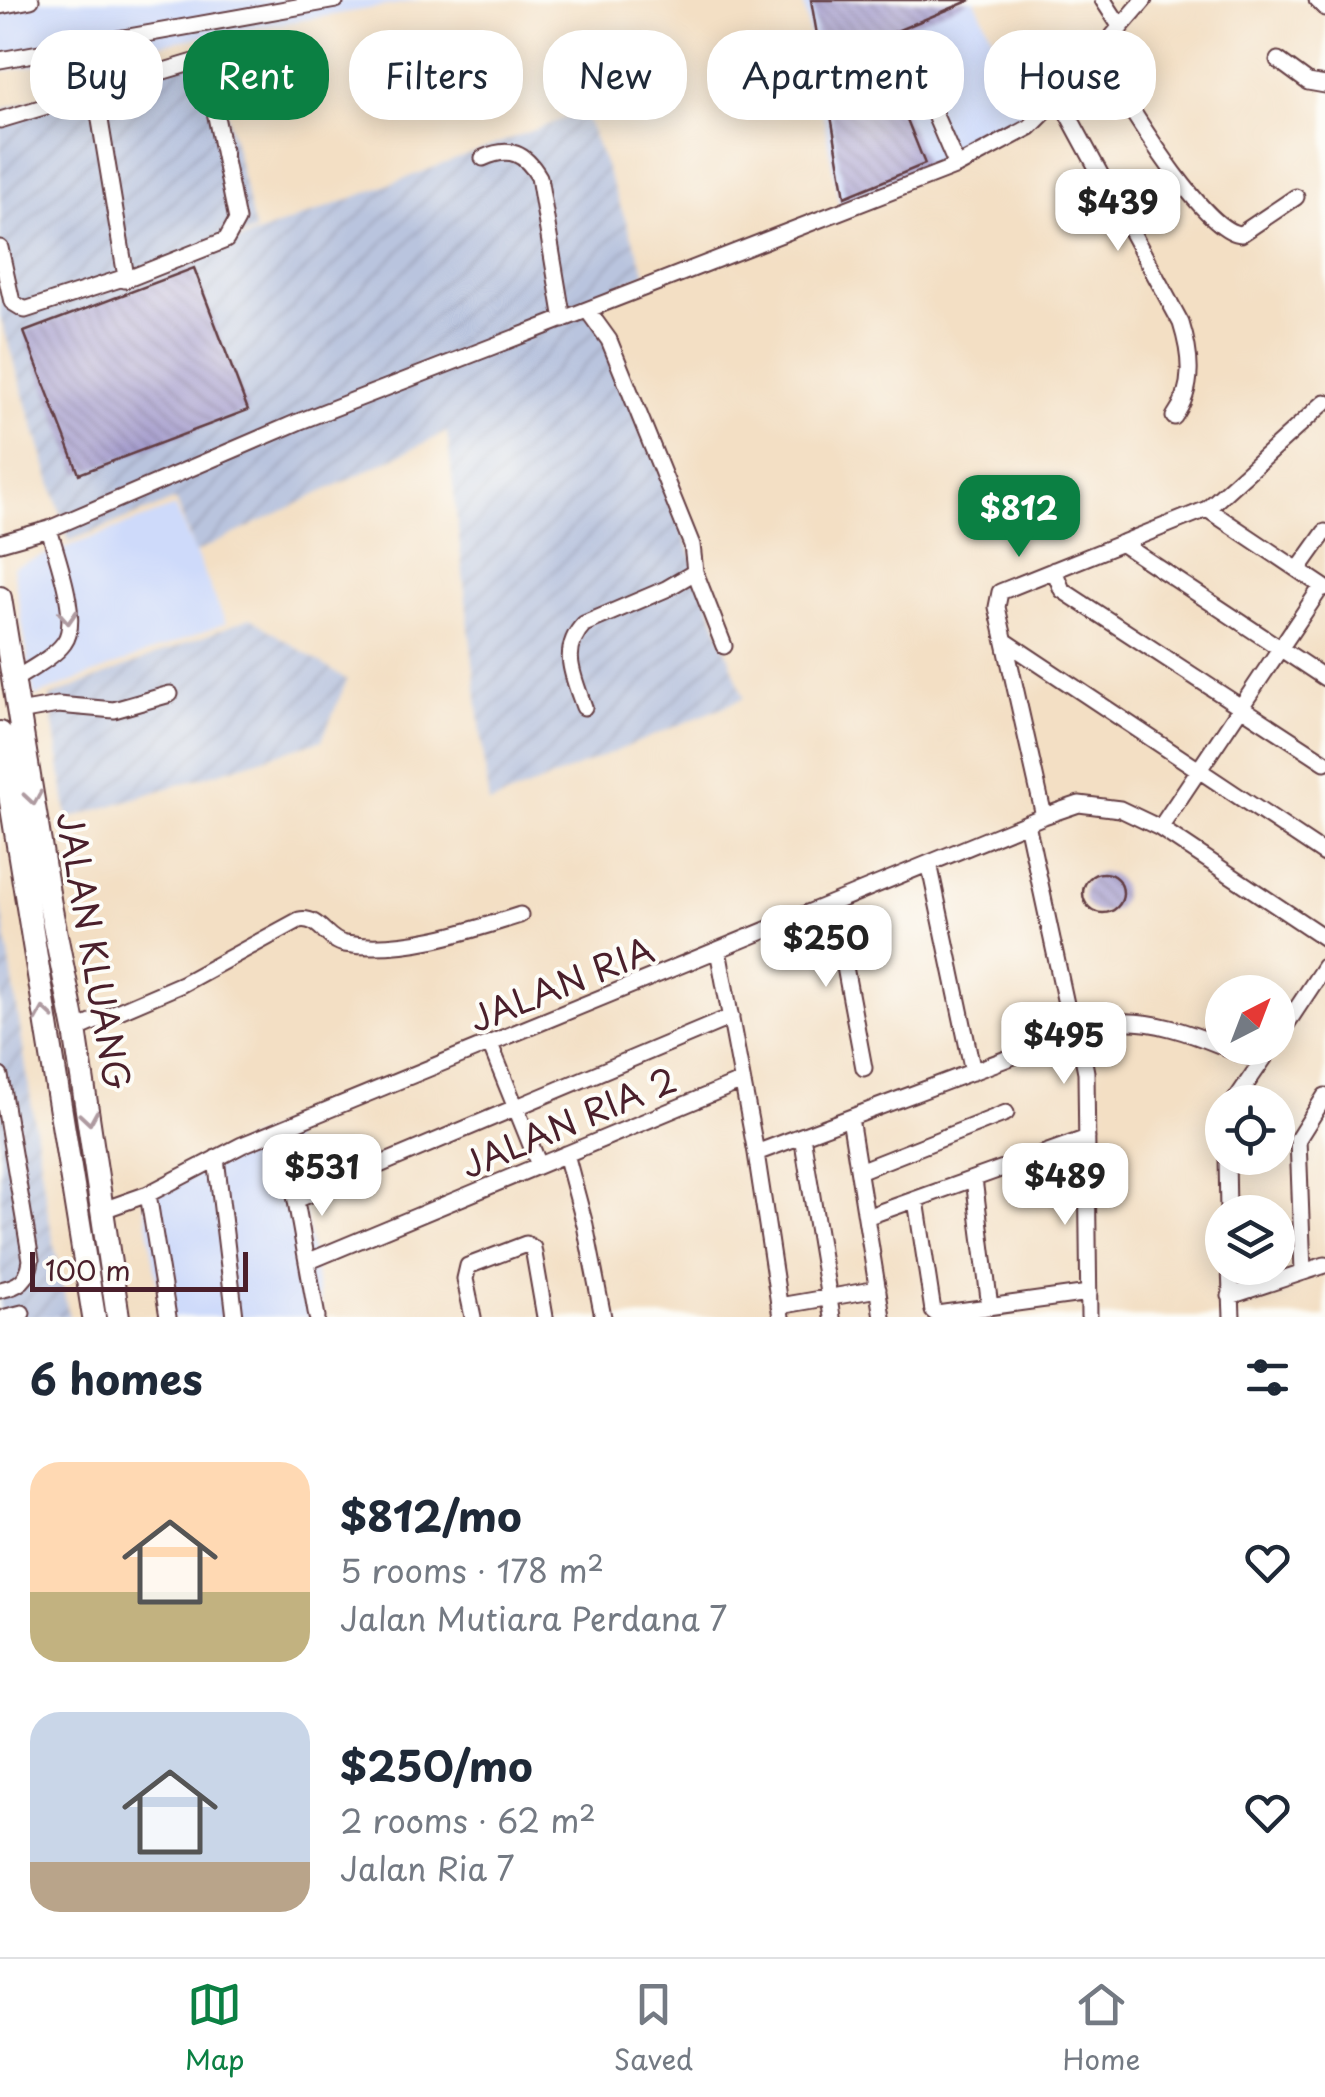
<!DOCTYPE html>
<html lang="en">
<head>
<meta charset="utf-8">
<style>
  :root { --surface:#fff; --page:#f2f2f3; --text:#1f2937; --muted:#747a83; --line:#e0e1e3; --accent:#0b8043 }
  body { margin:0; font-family:"Playpen Sans",sans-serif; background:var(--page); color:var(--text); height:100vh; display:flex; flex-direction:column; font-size:38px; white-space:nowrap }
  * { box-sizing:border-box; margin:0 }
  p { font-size:32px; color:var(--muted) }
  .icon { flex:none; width:55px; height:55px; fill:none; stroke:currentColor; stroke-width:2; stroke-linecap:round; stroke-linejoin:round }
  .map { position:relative; height:1317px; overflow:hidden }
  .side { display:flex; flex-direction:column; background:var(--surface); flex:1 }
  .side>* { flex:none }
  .guide { position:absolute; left:30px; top:30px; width:1265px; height:90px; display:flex; gap:20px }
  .needle { width:65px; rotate:42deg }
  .controls { position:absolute; left:1205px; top:975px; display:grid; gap:20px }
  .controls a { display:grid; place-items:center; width:90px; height:90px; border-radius:50%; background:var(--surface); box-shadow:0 5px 25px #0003; font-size:50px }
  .scale { position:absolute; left:30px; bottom:25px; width:218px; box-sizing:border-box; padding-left:10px; border:5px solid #4a1f2b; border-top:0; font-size:28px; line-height:35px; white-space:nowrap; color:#4a1f2b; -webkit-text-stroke:8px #fdfcf7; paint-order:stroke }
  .price { position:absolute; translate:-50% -85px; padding:0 22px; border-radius:20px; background:#fff; color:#222; font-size:32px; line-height:65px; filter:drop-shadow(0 2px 5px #0008) }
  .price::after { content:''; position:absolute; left:50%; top:60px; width:30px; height:22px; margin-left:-15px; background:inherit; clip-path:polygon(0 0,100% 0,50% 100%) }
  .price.active { background:var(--accent); color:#fff }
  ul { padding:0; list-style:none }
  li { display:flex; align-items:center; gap:30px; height:250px; padding:0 30px }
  li span { display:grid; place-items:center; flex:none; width:280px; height:200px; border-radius:30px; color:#555 }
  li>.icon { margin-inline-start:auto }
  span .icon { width:120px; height:120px; fill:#fffc; stroke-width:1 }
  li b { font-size:42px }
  h2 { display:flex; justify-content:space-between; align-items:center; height:120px; padding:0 30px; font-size:42px }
  .chip { padding:0 35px; border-radius:40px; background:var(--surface); box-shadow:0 5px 25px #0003; font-size:35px; line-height:90px }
  .chip.active { background:var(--accent); color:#fff }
  .tabs { display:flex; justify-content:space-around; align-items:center; height:140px; border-top:2px solid var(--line); background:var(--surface); font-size:28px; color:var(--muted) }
  .tabs a { display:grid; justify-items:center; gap:5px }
  .tabs .active { color:var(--accent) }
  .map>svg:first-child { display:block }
  .built { fill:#cedafa }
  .industrial { fill:url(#industrial-furrows) }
  .building { fill:url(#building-back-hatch) }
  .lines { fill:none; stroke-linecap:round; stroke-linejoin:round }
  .minor-casing { stroke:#633c42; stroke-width:19 }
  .highway-casing { stroke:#633c42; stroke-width:26 }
  .minor { stroke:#fff; stroke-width:15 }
  .highway { stroke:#fff; stroke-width:22 }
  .oneway { stroke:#ae9aa0 }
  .labels { text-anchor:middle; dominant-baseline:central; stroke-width:8; stroke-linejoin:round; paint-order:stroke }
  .street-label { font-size:35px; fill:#4a1f2b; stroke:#fdfcf7 }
</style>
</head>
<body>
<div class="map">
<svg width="1325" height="1317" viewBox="0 0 1325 1317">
  <defs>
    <pattern id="industrial-furrows" width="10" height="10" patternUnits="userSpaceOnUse" patternTransform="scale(2.5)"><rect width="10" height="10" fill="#b9c4de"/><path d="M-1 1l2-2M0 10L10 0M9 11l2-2" fill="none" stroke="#a1a8bf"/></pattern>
    <pattern id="building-back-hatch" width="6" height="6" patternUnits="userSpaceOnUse" patternTransform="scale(2.5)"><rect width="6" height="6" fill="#a69ece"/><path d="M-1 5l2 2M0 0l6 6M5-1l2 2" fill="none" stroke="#8980a7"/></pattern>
  </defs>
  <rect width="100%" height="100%" fill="#fdfcf7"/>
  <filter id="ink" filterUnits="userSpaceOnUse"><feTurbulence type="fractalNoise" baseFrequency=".01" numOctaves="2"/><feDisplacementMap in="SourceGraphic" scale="20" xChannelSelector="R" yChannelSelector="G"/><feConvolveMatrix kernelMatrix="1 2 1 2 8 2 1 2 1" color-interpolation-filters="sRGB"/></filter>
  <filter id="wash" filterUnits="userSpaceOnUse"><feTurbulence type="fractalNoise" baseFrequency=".0048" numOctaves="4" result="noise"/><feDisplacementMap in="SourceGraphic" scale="40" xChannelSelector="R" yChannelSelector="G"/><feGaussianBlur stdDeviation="2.25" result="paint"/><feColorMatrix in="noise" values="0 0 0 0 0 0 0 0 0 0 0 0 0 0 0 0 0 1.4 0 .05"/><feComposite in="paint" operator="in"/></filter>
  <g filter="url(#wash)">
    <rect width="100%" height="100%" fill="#f3dfc4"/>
    <path class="built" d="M0 0H422L0 71Z
      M803 0H975L1028 113 956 160 840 209Z
      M175 507 226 623 34 697 13 567Z
      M288 1121 323 1317H163L142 1190Z"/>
    <path class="industrial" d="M211 46 255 231 100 293 584 111 646 273 597 297 744 698 489 804 447 432 195 553 176 500 69 541 0 316V110Z
      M250 618 347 680 322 740 68 819 50 697Z
      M0 895 48 1213 69 1317H0Z"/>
    <g id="blocks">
      <path class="building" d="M811 0H971L875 40 925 164 845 197Z
        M194 268 248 410 79 474 24 332Z
        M1083 893a20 20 0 1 1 40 0a20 20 0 1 1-40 0Z"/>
    </g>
  </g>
  <g filter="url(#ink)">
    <use href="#blocks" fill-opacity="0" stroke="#633c42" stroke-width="2.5"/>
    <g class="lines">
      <g class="minor-casing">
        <path id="minor" d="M1103 0 1120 26
          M1317 0 1325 8
          M0 6 31 0
          M904 44 957 166
          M1097 55C1119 89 1202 233 1241 234L1296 197
          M0 60 336 0
          M1278 60 1308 82 1325 85
          M95 90 126 277
          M1059 98 1181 323C1191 355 1195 388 1174 417
          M0 120 194 62 206 67 237 220 226 240 125 280 126 277 25 310 12 302 0 248
          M483 158C510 146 525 153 539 177L563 320
          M1207 509 1325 588
          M0 543 49 529 298 422 957 166 1030 127 1059 98 1144 0
          M1121 543 1325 678
          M1054 570 1062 590 1325 762
          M1298 570 1325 532
          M695 572 724 646
          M1005 641 1325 854
          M14 680C30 669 53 658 64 643 81 621 56 555 49 529
          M584 707C574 678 559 650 584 624L666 589 695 572 692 545 609 340 588 311
          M19 712 58 705 114 710 170 694
          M1044 816 997 607 1000 592 1207 509 1325 402
          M1027 823 1066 1004 1078 1032 1086 1072 1089 1317
          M1160 828 1322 586
          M929 863 973 1072
          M833 903 864 1068
          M718 950 756 1153 781 1317
          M75 1030 182 984 299 920C320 916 326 941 345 944 402 953 467 932 520 915
          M1278 1037 1325 966
          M490 1044 539 1165
          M1226 1048 1261 1061
          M0 1076 31 1260C28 1280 20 1286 0 1290
          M1234 1102 1271 1048
          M850 1118 882 1317
          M283 1129 317 1317
          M802 1136 832 1317
          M756 1153 1078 1032C1091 1029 1105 1023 1118 1022 1154 1020 1190 1033 1222 1046
          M566 1154 585 1225 603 1317
          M216 1158 235 1317
          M1227 1158 1228 1212
          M859 1171 1006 1113
          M974 1179 990 1307
          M148 1194 168 1317
          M296 1200 731 1017
          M916 1200 933 1311 937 1314 1089 1293
          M103 1210 148 1194 242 1145 1044 816 1079 804 1120 809 1160 828 1325 938
          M866 1217 1087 1138
          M307 1262 742 1081
          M1230 1268 1232 1317
          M1303 1272 1298 1139 1325 1096
          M1230 1296 1325 1265
          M779 1306 878 1289
          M6 1317 22 1313
          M473 1317 465 1279 468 1266 526 1244 533 1248 545 1317"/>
      </g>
      <g class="highway-casing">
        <path id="highway" d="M0 598 50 905 75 1030 118 1317
          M0 733 94 1317"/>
      </g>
      <use href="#minor" class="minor"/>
      <use href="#highway" class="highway"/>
    </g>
    <defs><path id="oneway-chevron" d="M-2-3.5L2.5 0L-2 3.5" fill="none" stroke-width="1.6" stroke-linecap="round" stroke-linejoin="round" transform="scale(2.5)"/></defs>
    <g class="oneway">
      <use href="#oneway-chevron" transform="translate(68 617) rotate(87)"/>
      <use href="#oneway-chevron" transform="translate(33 798) rotate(81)"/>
      <use href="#oneway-chevron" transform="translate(44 1014) rotate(-99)"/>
      <use href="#oneway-chevron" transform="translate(89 1118) rotate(81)"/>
    </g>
  </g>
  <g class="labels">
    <g class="street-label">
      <text transform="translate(95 951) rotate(80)">JALAN KLUANG</text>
      <text transform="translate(561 983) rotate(-22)">JALAN RIA</text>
      <text transform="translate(568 1121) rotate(-23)">JALAN RIA 2</text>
    </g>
  </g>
</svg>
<div class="controls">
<a><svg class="needle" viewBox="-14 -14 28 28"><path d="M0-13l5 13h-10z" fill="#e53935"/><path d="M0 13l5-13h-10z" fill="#747a83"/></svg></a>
<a><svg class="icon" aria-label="locate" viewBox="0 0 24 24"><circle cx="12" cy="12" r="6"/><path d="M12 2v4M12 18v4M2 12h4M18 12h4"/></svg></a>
<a><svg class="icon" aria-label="layers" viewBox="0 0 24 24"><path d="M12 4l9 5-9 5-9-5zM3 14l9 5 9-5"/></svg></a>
</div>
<div class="scale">100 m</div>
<b class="price" style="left:1118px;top:254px">$439</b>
<b class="price active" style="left:1019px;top:560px">$812</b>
<b class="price" style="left:826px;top:990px">$250</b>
<b class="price" style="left:1064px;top:1087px">$495</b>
<b class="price" style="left:322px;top:1219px">$531</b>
<b class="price" style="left:1065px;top:1228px">$489</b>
<div class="guide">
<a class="chip">Buy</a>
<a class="chip active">Rent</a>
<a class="chip">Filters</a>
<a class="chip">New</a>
<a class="chip">Apartment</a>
<a class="chip">House</a>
</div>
</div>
<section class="side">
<h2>6 homes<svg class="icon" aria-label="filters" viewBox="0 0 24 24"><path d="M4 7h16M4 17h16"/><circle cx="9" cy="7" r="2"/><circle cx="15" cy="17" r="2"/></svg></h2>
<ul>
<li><span style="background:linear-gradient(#ffd9b3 65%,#c2b280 0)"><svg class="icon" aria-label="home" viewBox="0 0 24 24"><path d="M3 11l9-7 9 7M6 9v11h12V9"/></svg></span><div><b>$812/mo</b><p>5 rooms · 178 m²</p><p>Jalan Mutiara Perdana 7</p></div><svg class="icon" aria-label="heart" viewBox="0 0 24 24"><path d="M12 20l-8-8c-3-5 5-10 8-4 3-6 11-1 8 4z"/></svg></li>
<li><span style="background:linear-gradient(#c9d6e8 75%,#b9a48a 0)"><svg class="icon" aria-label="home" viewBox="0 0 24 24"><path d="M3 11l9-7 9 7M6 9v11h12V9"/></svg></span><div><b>$250/mo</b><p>2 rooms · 62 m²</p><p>Jalan Ria 7</p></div><svg class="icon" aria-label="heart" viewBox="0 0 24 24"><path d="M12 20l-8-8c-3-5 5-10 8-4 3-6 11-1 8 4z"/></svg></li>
</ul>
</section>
<nav class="tabs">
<a class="active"><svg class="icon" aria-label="map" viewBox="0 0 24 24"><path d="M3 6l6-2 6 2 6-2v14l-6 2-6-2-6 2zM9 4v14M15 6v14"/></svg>Map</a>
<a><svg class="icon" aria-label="saved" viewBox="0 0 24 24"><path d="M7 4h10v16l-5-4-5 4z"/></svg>Saved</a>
<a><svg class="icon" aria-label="home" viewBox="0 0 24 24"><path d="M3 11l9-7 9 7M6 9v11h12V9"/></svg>Home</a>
</nav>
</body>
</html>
